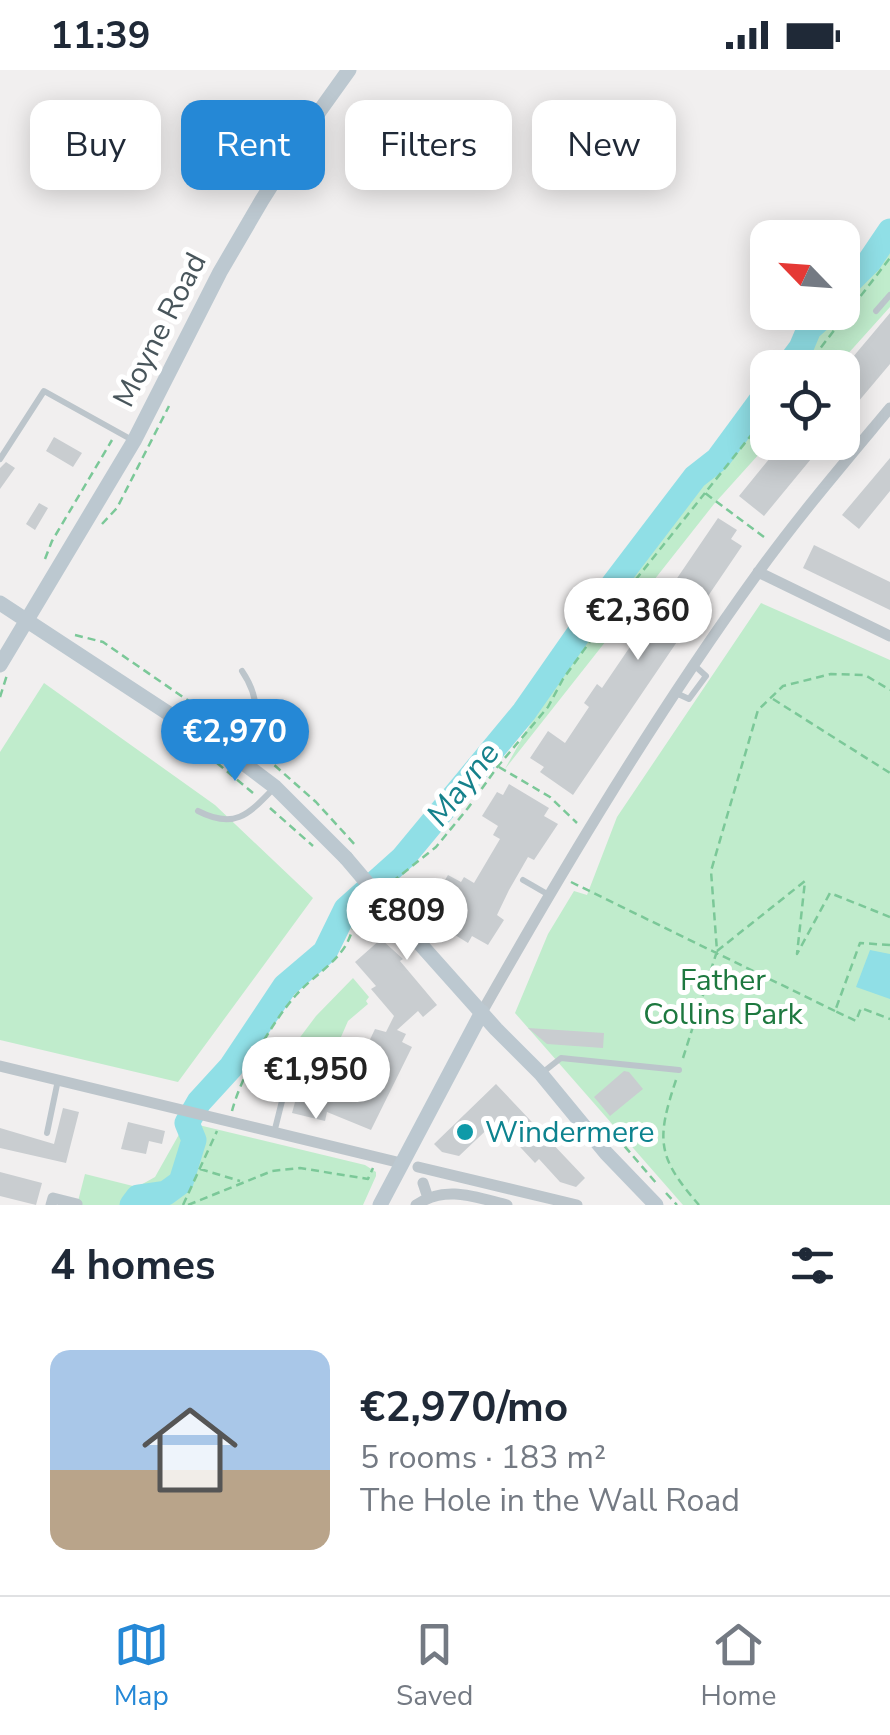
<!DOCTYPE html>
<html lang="en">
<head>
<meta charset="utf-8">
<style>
  :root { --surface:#fff; --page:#f2f2f3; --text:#1f2937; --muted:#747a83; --line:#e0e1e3; --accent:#2588d6 }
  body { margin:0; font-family:"Nunito Sans",sans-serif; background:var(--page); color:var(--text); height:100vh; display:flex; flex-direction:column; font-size:38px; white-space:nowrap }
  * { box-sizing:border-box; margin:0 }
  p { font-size:32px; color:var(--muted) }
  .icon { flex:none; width:55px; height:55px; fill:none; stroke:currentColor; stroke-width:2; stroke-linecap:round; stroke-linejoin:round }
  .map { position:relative; height:1135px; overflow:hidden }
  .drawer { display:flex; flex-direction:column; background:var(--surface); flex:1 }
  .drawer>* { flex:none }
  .guide { position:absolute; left:30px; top:30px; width:830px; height:90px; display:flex; gap:20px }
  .needle { width:65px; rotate:295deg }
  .fabs { position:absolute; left:750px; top:150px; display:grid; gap:20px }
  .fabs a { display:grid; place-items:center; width:110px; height:110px; border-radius:20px; background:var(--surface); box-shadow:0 5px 25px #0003; font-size:50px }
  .price { position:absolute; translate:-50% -85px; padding:0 22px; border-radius:35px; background:#fff; color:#222; font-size:32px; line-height:65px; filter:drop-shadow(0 2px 5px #0008) }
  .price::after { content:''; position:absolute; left:50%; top:60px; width:30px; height:22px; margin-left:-15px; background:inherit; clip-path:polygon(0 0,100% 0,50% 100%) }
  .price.active { background:var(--accent); color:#fff }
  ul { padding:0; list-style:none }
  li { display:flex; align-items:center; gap:30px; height:250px; padding:0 50px }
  li span { display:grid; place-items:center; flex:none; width:280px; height:200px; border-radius:20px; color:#555 }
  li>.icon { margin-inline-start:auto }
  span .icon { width:120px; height:120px; fill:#fffc; stroke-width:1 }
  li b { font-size:42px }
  h2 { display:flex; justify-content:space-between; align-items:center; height:120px; padding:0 50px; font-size:42px }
  .chip { padding:0 35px; border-radius:20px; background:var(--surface); box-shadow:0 5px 25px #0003; font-size:35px; line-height:90px }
  .chip.active { background:var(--accent); color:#fff }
  .status { display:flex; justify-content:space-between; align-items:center; height:70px; padding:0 50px; background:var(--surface); direction:ltr }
  .status svg { height:28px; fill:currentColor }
  .tabs { display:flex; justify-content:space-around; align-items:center; height:140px; border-top:2px solid var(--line); background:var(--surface); font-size:28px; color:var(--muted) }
  .tabs a { display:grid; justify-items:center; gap:5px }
  .tabs .active { color:var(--accent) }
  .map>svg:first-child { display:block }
  .green { fill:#c0eccc }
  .water { fill:#90dfe6 }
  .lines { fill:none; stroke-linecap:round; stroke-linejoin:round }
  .river { stroke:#90dfe6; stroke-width:25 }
  .building { fill:#c9cdd0 }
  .path { stroke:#7bc898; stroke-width:2.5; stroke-dasharray:8 5; stroke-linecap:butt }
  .lane { stroke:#bcc5cb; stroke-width:6 }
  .street { stroke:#bcc5cb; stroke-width:11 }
  .secondary { stroke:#bcc8d0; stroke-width:15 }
  .secondary-bridge { stroke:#bcc8d0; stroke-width:15 }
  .culture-dot { fill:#0f9aa8; stroke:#fff; stroke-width:4 }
  .labels { text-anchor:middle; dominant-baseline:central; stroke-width:10; stroke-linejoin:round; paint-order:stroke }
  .street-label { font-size:30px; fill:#48555b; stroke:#fff }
  .park-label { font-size:30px; fill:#1d783f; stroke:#fff }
  .culture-label { font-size:30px; fill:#0d838f; stroke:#fff; text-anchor:start }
  .water-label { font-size:32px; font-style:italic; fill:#15818b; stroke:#fff }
</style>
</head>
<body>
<div class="status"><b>11:39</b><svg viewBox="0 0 49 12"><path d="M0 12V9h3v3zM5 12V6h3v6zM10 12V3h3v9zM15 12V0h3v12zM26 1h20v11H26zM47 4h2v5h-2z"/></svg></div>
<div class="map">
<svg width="890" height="1135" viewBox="0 0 890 1135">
  <rect width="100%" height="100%" fill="#f1efef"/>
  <path class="green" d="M890 167V237L836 297 786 298 830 243 842 242 843 227Z
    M767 321 769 373 714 434 505 699C578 564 672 440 767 321Z
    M761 533 890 590V1135H683L515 943 548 864 574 821 587 825 617 747Z
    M44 613 215 735 313 828 178 1012 0 970V682Z
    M353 908 369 927 366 931 368 934 348 951 331 990 298 970 316 946Z
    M186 1052 365 1095 376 1102V1106L363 1135H77L85 1104 137 1117 155 1107Z"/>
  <path class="water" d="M870 880 890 884V929L856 917Z"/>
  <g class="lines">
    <path class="river" d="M842 219 869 192 890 161
      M786 298 801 278 809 259 828 242
      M132 1135 138 1127 166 1123 181 1112 194 1070 187 1053 199 1032 231 997 285 916 325 882 346 839 403 788 524 642 612 516 695 407 718 389 768 321"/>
  </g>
  <path class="building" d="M890 243V294L842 351V300Z
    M54 367 82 383 73 397 46 381Z
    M783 372H825L764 446 739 426Z
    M890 388V421L859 459 842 445Z
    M6 392 15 398 0 419V398Z
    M39 433 48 438 35 460 26 454Z
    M718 448 737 460 731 469 742 476 573 725 540 702 544 697 530 688 548 661 565 673 589 637 584 633 597 614 602 618 636 568 630 563 643 544 650 548Z
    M814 475 890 512V540L803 498Z
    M509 714 549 738 544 746 558 754 534 790 528 787 509 820 497 845 504 850 488 875 472 866 468 873 434 852 443 837 432 831 448 805 461 812 464 807 474 813 500 769 493 765 498 756 482 746 497 722 503 725Z
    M381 869 403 889 400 891 437 935 423 947 418 941 397 960 406 964 402 972 412 977 371 1060 327 1042 325 1051 292 1043 295 1032 285 1025 277 1026 262 1019 265 1006 278 988 303 995 301 1003 314 1006 312 1014 319 1017 343 1024 346 1018 355 1022 372 988 363 984 375 959 386 962 394 946 371 919 376 916 355 892Z
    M528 958 604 963 603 978 547 974Z
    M624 1001 629 1002 643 1019 610 1046 594 1027Z
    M496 1014 585 1108 576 1117 560 1112 539 1089 535 1093 496 1051 459 1086 442 1082 434 1074Z
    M63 1038 79 1042 66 1093 0 1078V1058L54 1074Z
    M128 1052 165 1061 162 1074 149 1071 146 1084 121 1079Z
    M0 1102 42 1113 36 1135 0 1126Z"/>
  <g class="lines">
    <path class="path" d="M805 298 890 188
      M102 454 117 438 169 336
      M764 467 705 423 768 344
      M45 489 52 471 112 370
      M75 565 103 572 241 667
      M0 627 7 605
      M773 629 890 703
      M255 678 316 732 357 777
      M217 693 253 723
      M499 697 550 727 577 753
      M270 738 313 776
      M392 812 436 777 468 738 498 696 548 637 563 609 625 523 705 423
      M571 812 835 941
      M890 875 860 873 835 941 856 951 861 938 890 949
      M717 881 805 811 797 884 830 823 890 847
      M683 988 717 881 711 801 758 640 783 616 831 604 865 605 890 620
      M676 1010C656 1070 657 1087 699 1135
      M232 1041C241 1006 272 952 296 925 312 907 333 896 346 875 352 864 355 850 361 839
      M614 1070 621 1072 657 1114
      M200 1099 240 1111
      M666 1123 677 1135
      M183 1135 217 1061
      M188 1135 272 1101 300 1098 368 1109 373 1098"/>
    <path class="lane" d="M876 241 890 225
      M0 389 44 321 134 371
      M676 623 689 629 706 606 695 596
      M239 688C258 656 263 632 242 601
      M198 741C235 760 249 744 274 718
      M523 810 549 825
      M542 1003 561 988 679 1000
      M47 1063 58 1010
      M274 1063 282 1031"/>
    <path class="street" d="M758 502 890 566
      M482 942C567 792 656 644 757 504 798 447 845 392 890 338
      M0 996 401 1093
      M418 1097 577 1135
      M423 1113 428 1128
      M51 1135 53 1128 77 1134
      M416 1135C445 1115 475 1127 507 1135"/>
    <path class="secondary" d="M0 533 238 689 275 717 346 788
      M0 595 134 371 220 202 262 130 306 60 349 0
      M397 848 496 959 541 1004 606 1083 656 1135
      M380 1135 482 942"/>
    <path class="secondary-bridge" d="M346 788 397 848"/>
  </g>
  <circle class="culture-dot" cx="465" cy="1062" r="10"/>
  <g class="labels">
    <g class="street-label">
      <text transform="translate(160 260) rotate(-63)">Moyne Road</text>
    </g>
    <g class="park-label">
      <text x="723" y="910">Father<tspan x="723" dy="34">Collins Park</tspan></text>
    </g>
    <g class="culture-label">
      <text x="485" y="1062">Windermere</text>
    </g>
    <g class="water-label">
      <text transform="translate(463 714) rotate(-52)">Mayne</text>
    </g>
  </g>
</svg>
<div class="fabs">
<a><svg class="needle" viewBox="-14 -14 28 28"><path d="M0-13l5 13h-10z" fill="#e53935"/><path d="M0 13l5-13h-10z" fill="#747a83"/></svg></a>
<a><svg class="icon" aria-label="locate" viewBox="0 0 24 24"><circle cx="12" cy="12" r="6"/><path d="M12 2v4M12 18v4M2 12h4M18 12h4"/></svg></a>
</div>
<b class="price" style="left:638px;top:593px">€2,360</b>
<b class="price active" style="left:235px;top:714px">€2,970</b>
<b class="price" style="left:407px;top:893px">€809</b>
<b class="price" style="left:316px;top:1052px">€1,950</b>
<div class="guide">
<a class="chip">Buy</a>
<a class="chip active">Rent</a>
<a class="chip">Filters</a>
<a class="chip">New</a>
</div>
</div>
<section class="drawer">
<h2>4 homes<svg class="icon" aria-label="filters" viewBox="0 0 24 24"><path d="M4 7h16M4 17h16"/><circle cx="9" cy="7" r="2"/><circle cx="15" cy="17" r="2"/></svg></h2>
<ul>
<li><span style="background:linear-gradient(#a9c7e8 60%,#b9a48a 0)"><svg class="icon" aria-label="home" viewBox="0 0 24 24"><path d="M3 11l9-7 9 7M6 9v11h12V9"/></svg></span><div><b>€2,970/mo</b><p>5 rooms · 183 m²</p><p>The Hole in the Wall Road</p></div></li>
</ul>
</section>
<nav class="tabs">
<a class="active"><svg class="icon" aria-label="map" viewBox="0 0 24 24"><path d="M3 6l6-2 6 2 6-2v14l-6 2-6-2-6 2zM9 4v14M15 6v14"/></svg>Map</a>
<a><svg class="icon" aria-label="saved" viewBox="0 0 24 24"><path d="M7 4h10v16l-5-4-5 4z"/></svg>Saved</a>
<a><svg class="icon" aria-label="home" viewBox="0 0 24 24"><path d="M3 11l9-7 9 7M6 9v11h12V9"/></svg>Home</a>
</nav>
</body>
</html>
